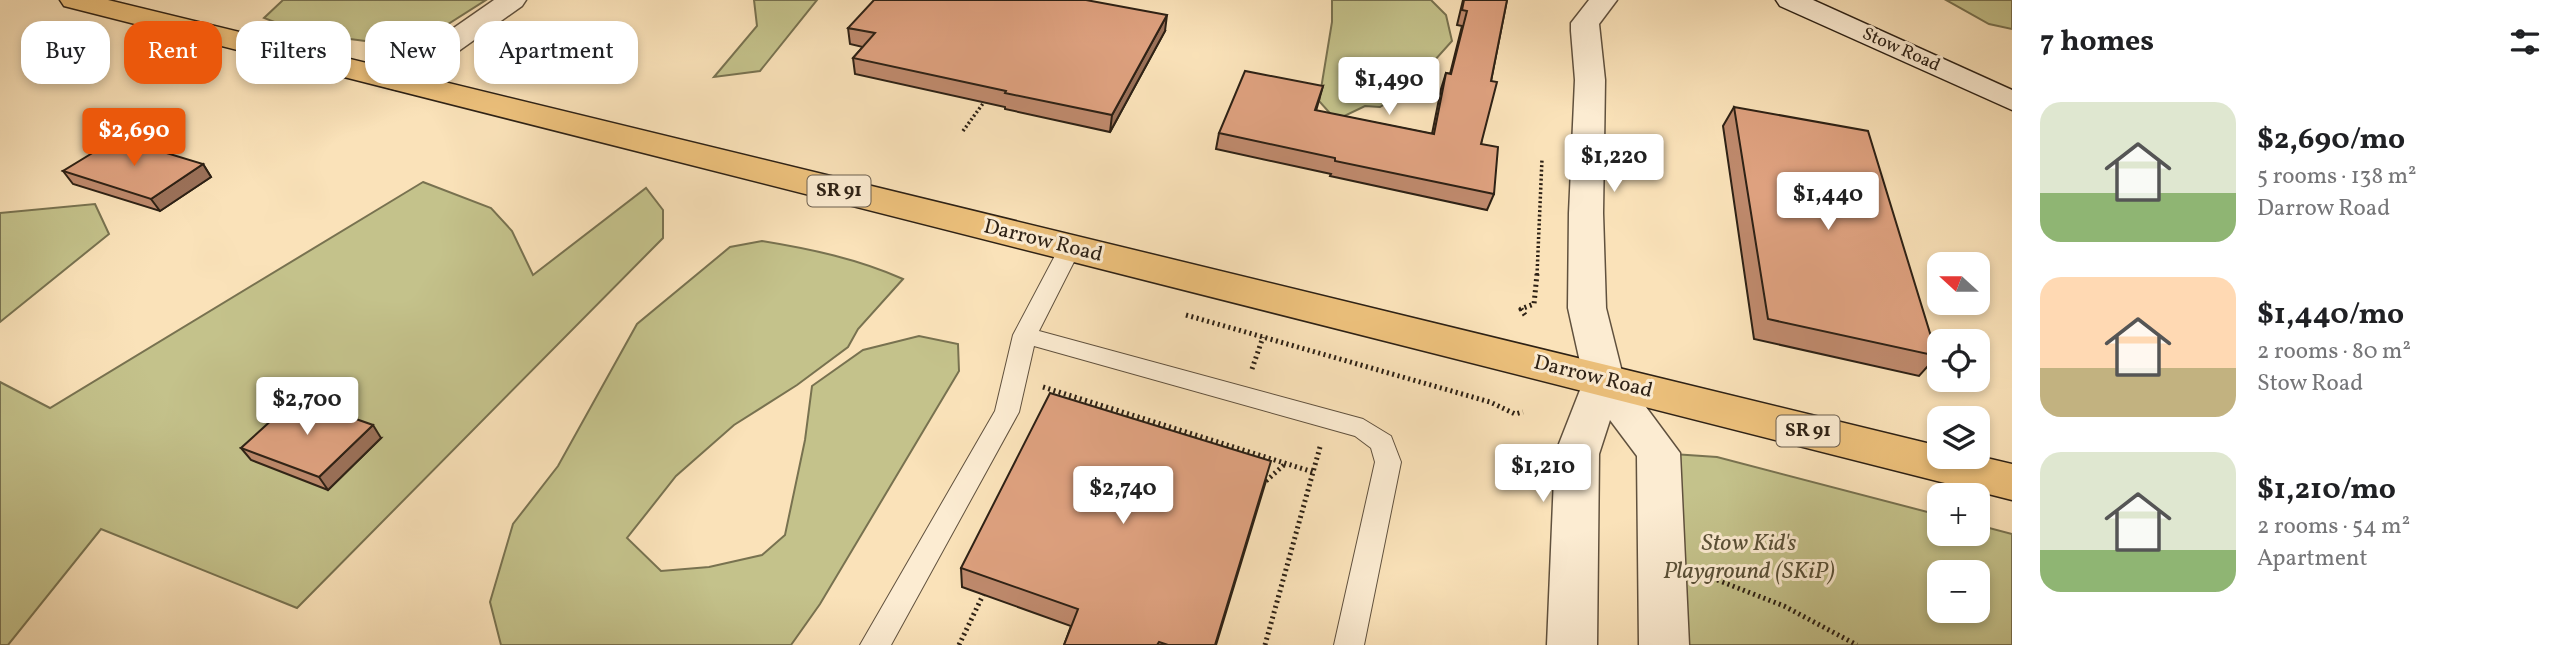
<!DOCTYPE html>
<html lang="en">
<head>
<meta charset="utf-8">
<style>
  :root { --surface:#fff; --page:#f2f2f2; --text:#202124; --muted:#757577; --accent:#ea580c }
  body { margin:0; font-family:Vollkorn,serif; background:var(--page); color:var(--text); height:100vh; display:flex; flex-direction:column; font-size:26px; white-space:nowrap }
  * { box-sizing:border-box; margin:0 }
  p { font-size:23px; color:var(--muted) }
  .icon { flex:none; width:38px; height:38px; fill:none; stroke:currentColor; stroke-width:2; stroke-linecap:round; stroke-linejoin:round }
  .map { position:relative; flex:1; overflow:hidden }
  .drawer { display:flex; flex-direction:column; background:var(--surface); width:560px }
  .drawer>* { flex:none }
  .banner { position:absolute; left:21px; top:21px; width:665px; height:63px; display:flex; gap:14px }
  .needle { width:46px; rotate:291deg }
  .controls { position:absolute; left:1927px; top:252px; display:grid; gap:14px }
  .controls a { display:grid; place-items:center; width:63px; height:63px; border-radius:14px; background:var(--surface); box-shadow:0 4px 10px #0003; font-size:35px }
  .price { position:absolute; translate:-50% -60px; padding:0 16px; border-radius:7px; background:#fff; color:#222; font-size:23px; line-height:46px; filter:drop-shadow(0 2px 4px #0008) }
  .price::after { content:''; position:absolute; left:50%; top:42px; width:21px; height:16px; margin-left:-10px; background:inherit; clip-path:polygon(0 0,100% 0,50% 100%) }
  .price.on { background:var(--accent); color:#fff }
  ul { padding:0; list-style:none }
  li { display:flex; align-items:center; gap:21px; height:175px; padding:0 28px }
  li span { display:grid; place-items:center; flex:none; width:196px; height:140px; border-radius:21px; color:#555 }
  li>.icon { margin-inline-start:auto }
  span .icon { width:84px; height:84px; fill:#fffc; stroke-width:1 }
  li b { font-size:30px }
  h2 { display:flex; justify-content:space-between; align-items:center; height:84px; padding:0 28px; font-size:30px }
  .pill { padding:0 24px; border-radius:21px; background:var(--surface); box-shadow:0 4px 10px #0003; font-size:24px; line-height:63px }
  .pill.on { background:var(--accent); color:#fff }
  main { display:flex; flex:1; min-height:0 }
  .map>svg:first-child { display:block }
  .green { fill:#c4c28b; stroke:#787250; stroke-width:2; fill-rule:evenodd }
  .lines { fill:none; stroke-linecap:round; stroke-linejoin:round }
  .lane-casing { stroke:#60513e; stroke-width:2 }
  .street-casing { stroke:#60513e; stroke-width:3 }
  .secondary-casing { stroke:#2d2115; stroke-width:3 }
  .primary-casing { stroke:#2d2115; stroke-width:3 }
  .path-far1 { stroke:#2d2115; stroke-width:3.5; stroke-dasharray:2 2.5; stroke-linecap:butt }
  .path { stroke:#2d2115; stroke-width:5; stroke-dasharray:2 3.5; stroke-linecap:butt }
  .lane { fill:#fcecd2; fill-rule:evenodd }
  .street { fill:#fcecd2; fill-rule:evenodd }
  .secondary { fill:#fcecd2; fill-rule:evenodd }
  .primary { fill:#edc17c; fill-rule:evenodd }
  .wall { fill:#bf8a6d; stroke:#2d2115; stroke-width:2 }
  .shaded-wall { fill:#9b7159; stroke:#2d2115; stroke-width:2 }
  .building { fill:#dea17f; stroke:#2d2115; stroke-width:2 }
  .labels { text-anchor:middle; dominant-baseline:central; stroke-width:6; stroke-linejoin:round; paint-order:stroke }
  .far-street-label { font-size:18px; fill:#2d2115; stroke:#fcecd2 }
  .shield { fill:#fcecd2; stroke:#6b5e4e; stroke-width:2 }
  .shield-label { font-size:19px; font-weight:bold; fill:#2d2115 }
  .street-label { font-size:21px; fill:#2d2115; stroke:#fcecd2 }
  .near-park-label { font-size:24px; font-style:italic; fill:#5a5138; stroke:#fcecd2 }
</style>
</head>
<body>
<main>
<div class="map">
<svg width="2012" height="645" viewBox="0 0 2012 645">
  <rect width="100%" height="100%" fill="#fae2b9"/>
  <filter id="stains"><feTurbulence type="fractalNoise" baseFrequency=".00286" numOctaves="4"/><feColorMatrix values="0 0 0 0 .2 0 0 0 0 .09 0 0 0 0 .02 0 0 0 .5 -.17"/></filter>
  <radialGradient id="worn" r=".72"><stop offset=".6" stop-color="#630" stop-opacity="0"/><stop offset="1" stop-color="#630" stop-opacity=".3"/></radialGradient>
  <path class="green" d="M283 0H486L412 47 303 33 264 18Z
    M754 0H817L760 71 714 77 757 26Z
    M1332 0H1431L1446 15 1452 41 1409 89 1380 107 1365 106 1336 120 1319 101 1332 22Z
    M1946 0H2012V29L1989 24Z
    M423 182 491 208 512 231 533 275 646 188 663 210V238L297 608 101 529 8 645H0V382L50 408Z
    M95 204 109 234 0 322V213Z
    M762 241C811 249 858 259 903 279L858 329 848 347 797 385 734 425 676 476 627 538 661 571 709 567 762 555 785 535 805 440 812 386 863 350 919 336 958 344 959 371 820 604 791 645H501L490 602 513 524 558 466 637 324 730 247Z
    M1658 453 1717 457 1939 515V534H1978V525L2012 534V645H1665ZM1939 572H1978V611H1939Z"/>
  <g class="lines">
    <g class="lane-casing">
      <path id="lane" d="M1070 241 1078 243 1081 248 1039 331 1363 419 1391 436 1401 462 1364 645H1334L1375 462 1371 448 1355 436 1034 346 1019 412 891 645H860L995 411 1013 335 1059 248 1062 243Z"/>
    </g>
    <g class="street-casing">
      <path id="street" d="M494 0H526L522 6 408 87 397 90 386 87 382 81 386 75Z
        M1589 0H1617L1599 24 1605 80 1603 213 1606 308 1623 376 1680 453 1689 645H1639L1637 456 1610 420 1599 454 1597 645H1547L1555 454 1584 380 1568 308 1569 213 1575 80 1571 31V23Z"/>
    </g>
    <g class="secondary-casing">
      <path id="secondary" d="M1776 0H1813L2012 90V110L1780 6Z"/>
    </g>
    <g class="primary-casing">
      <path id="primary" d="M60 0H108L1939 446V457L1978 456 2012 464V500L64 6Z"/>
    </g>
    <path class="path-far1" d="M963 131 987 98
      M1537 275 1542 159"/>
    <path class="path" d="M1186 315 1490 402 1515 414 1523 412
      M1525 315 1521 309 1534 304 1537 274
      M1252 369 1263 337
      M1043 387 1313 472
      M1266 481 1285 464
      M1707 576 1784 606 1857 645
      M959 645 983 595
      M1265 645 1320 447"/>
    <use href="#lane" class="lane"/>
    <use href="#street" class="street"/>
    <use href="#secondary" class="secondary"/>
    <use href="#primary" class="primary"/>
  </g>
  <path class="wall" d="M1463 0H1507L1491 81 1481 144 1494 194 1487 210 1330 176 1331 174 1216 149 1219 133 1323 86 1316 111 1432 134 1441 89 1446 73 1450 74 1462 26 1457 25Z
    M848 28 1165 31 1110 132 1005 109V107L855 74 853 58 863 47 850 44Z
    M1734 107 1937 356 1919 376 1754 339 1723 126Z
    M203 164 211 177 160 211 73 184 63 171Z
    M381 438 328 490 251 460 241 448Z
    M1266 481 1216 645H1064L1071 626 962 587 961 568Z"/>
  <path class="shaded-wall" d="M1167 15 1165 31 1110 132 1112 115Z
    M203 164 211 177 160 211 151 199Z
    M373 425 381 438 328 490 319 477Z"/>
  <path class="building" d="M874 0H1086L1167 15 1112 115 1005 93 1006 91 853 58 875 33 848 28Z
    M1464 0H1507L1491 81 1497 82 1481 144 1498 147 1494 194 1335 161V158L1219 133 1245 71 1323 86 1315 110 1434 134 1446 73 1451 74 1467 11 1462 10Z
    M1734 107 1868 131 1937 356 1768 319Z
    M117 138 203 164 151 199 63 171Z
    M1050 393 1271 461 1215 645H1168L1159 642 1157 645H1064L1078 609 961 568Z
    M296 398 373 425 319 477 241 448Z"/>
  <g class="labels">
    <g class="far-street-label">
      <text transform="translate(1901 50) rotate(24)">Stow Road</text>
    </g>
    <g class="shield">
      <rect x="807.5" y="175.5" width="63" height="31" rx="5"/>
      <rect x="1776.5" y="415.5" width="63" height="31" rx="5"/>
    </g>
    <g class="shield-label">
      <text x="839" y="191">SR 91</text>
      <text x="1808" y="431">SR 91</text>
    </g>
    <g class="street-label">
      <text transform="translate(1043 241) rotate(14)">Darrow Road</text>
      <text transform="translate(1593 377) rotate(14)">Darrow Road</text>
    </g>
    <g class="near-park-label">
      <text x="1749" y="544">Stow Kid's<tspan x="1749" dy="28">Playground (SKiP)</tspan></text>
    </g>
  </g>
  <rect width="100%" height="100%" filter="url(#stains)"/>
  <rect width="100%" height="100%" fill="url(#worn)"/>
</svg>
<div class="controls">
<a><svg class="needle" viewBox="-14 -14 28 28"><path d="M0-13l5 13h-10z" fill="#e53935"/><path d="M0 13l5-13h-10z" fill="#757577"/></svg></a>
<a><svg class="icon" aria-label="locate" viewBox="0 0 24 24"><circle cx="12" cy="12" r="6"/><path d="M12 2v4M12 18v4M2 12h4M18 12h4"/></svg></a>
<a><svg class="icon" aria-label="layers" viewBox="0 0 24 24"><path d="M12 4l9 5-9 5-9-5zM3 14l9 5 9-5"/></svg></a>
<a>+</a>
<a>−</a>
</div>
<b class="price" style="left:1389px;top:117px">$1,490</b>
<b class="price on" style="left:134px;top:168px">$2,690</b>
<b class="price" style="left:1614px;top:194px">$1,220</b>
<b class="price" style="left:1828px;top:232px">$1,440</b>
<b class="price" style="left:307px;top:437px">$2,700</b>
<b class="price" style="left:1543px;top:504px">$1,210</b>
<b class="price" style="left:1123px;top:526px">$2,740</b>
<div class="banner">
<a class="pill">Buy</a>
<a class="pill on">Rent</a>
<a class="pill">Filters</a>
<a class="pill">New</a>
<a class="pill">Apartment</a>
</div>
</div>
<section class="drawer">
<h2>7 homes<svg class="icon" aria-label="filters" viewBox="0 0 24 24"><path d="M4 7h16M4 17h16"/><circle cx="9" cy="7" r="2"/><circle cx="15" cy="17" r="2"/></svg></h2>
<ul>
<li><span style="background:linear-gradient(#dfe7d0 65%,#8fb573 0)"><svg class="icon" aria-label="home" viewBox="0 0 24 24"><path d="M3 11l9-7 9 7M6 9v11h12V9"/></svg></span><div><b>$2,690/mo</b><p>5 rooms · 138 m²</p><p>Darrow Road</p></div></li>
<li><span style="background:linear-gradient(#ffd9b3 65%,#c2b280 0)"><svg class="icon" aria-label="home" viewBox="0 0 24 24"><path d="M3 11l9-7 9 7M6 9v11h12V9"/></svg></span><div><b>$1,440/mo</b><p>2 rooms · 80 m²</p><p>Stow Road</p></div></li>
<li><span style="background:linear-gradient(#dfe7d0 70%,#8fb573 0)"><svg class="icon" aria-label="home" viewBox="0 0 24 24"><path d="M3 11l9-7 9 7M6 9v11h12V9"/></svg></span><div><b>$1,210/mo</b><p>2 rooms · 54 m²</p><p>Apartment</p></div></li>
</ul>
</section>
</main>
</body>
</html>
